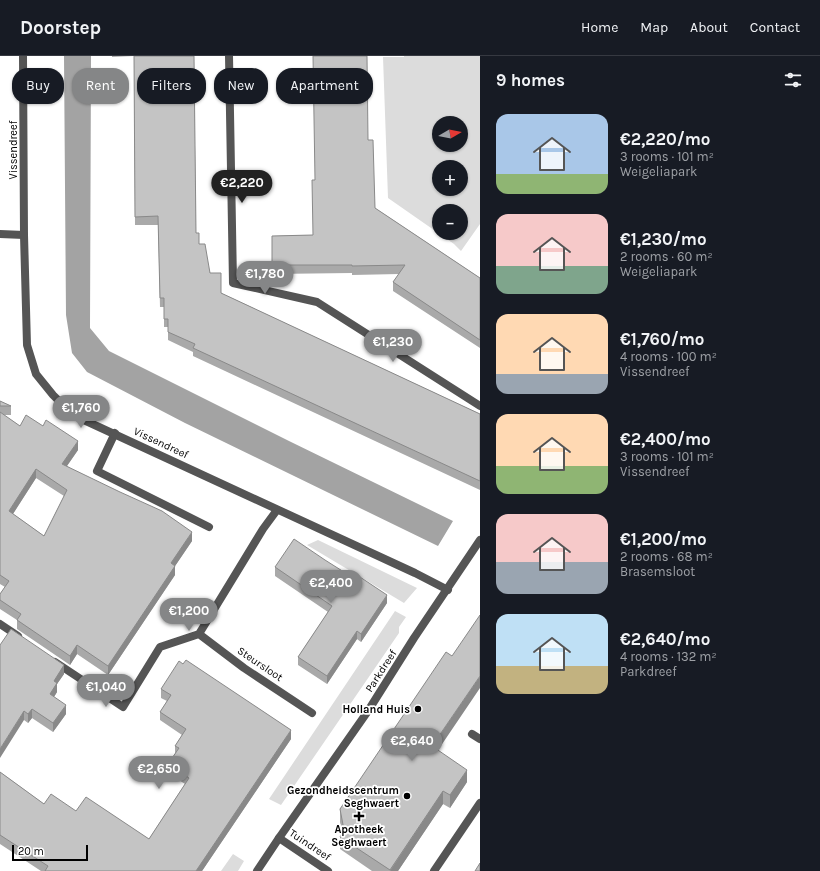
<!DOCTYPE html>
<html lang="en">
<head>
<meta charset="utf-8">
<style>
  :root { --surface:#171b24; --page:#242831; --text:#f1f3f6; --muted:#9ea1a6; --line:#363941; --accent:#858687 }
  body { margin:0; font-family:Karla,sans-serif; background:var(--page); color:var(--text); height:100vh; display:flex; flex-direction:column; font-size:15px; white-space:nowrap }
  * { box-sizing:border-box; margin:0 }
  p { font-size:13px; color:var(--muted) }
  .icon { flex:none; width:22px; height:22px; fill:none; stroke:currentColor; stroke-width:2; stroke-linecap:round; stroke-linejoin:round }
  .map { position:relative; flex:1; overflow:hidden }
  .details { display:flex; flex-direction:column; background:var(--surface); width:340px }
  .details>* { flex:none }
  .top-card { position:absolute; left:12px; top:12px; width:380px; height:36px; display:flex; gap:8px }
  .needle { width:26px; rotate:80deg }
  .buttons { position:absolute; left:432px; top:60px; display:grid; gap:8px }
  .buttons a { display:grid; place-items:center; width:36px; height:36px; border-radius:50%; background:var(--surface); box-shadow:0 1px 3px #0004; font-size:20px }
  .scale { position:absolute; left:12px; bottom:10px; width:76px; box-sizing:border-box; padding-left:4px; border:2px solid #000; border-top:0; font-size:11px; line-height:14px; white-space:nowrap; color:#000; -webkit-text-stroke:3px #fff; paint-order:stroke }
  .price { position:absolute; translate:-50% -34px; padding:0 9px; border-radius:14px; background:var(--accent); color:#fff; font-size:13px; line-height:26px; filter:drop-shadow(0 1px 2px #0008) }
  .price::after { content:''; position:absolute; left:50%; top:24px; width:12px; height:9px; margin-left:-6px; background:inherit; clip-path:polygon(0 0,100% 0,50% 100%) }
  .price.selected { background:#222; color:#fff }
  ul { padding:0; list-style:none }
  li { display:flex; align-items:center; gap:12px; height:100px; padding:0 16px }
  li span { display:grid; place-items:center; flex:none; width:112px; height:80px; border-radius:12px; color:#555 }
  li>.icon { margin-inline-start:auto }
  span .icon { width:48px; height:48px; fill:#fffc; stroke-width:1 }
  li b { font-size:17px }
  h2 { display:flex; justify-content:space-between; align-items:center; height:48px; padding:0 16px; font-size:17px }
  .pill { padding:0 14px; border-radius:16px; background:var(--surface); box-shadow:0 1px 3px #0004; font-size:14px; line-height:36px }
  .pill.selected { background:var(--accent); color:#fff }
  header { display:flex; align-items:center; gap:24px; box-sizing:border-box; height:56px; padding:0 20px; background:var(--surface); border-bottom:1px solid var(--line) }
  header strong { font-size:19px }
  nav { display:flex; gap:22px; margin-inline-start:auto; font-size:14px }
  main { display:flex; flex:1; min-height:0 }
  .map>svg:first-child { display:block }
  .green { fill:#dcdcdc; fill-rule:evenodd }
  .water { fill:#a3a3a3 }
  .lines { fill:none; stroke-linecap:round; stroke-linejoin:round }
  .service { stroke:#555; stroke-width:8 }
  .minor { stroke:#555; stroke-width:8 }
  .tertiary { stroke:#555; stroke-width:8 }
  .wall { fill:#a9a9a9; fill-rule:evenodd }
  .shaded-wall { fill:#898989 }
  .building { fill:#c4c4c4; stroke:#898989; fill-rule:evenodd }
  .poi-dot { fill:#000; stroke:#fff; stroke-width:1.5 }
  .labels { text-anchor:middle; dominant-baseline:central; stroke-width:3.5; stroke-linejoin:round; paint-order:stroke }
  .street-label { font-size:11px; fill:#000; stroke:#fff }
  .poi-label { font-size:11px; font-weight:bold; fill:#000; stroke:#fff; text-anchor:end }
</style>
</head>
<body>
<header>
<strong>Doorstep</strong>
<nav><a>Home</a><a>Map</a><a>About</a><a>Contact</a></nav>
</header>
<main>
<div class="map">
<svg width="480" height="815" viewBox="0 0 480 815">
  <rect width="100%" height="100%" fill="#fff"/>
  <path class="green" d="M404 0H480V168L461 195 454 188 388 142 383 1H404ZM439 67H461V89H439ZM439 111H461V133H439ZM439 155H461V177H439Z
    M318 484 417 532 404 547 307 489Z
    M395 555 406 561 399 571V577L281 749 269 743Z
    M233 798 244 805 238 815H221Z"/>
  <path class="water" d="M64 0H91L90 272 109 295 289 385 453 465 438 490 185 367 87 316 72 297 66 259Z"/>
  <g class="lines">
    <path class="service" d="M472 678 480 683"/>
    <path class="minor" d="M229 0 233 227 317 246 480 350
      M0 178 24 179
      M115 377 97 415 209 471
      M277 454 263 473 199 578 244 612 312 657
      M0 568 18 580
      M55 606 123 651 160 591 199 578
      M279 782 328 815
      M434 815 480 747"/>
    <path class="tertiary" d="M23 0 24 179 27 289 36 318 53 339 73 359 415 517 448 534
      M257 815 279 782 368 655 414 582 480 484"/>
  </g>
  <path class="wall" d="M112 0H194L196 177 199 188 210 217 221 237 480 358V434L193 300V296L168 284V271H164V251H160L158 169H135L134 0 112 1Z
    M368 84 375 152 480 222V292L393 235V226L399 218 352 219V217L272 218V180L313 179 315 124Z
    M0 345 11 350V359H4L20 370 78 394 67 410 192 485 175 510V519L108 619 77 598 70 609 17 573V564L0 553V538L5 531 0 528ZM36 422 64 440 44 480 13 458Z
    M275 511 387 547 361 586 357 583 327 628 298 609V601L328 556 275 520Z
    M0 589 64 618 57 628V636L54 641 66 658 53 676 32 662 28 667 24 664Z
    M452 600 438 694 467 726 450 752 443 748 398 815H372L340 793V781L342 777 340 766V753Z
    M161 633 291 683 202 815H41L0 788V716L44 748 76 755 149 783 185 728 168 717V708L175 698V690L182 679 160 664V656L167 645 161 642Z"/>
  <path class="shaded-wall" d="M78 385V394L62 417V408Z
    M36 413V422L9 464V455Z
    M192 476V485L171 516V507Z
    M175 510V519L108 619V610Z
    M387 539V547L361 586V578Z
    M357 575V583L327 628V620Z
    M77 589V598L70 609V600Z
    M64 609V618L57 628V636L50 647V638L54 625Z
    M480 620V632L432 703V690Z
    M66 649V658L53 676V667Z
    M32 653V662L28 667V658Z
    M24 655V664L0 702V693Z
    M291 674V683L202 815H196Z
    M467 714V726L450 752V739Z
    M443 735V748L398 815H390Z"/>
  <path class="building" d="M134 0H194L196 177H199V188H205L210 217H221V237L480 358V425L193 292 195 288 168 276V263H164V242H160L158 160 135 161Z
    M313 0H367L368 84H373L375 152 480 222V284L393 226 405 209 352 210V209H272V180L313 179 312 124H315Z
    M0 345 11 350H0Z
    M0 356 20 370 26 359 43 370 46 364 78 385 62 408 120 436 162 455 192 476 171 507 175 510 108 610 77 589 70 600 17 564 21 558 0 544V538L9 525 0 519ZM36 413 67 434 44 480 9 455Z
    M294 483 325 504 355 523 357 519 387 539 361 578 357 575 327 620 298 601 332 550 275 511Z
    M480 559V620L432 690 467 714 450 739 443 735 390 814 340 781 344 774 340 753 446 596 452 600Z
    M11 573 64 609 54 625 57 627 50 638 66 649 53 667 32 653 28 658 24 655 0 693V589Z
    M186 604 291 674 196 815H45L48 810 0 779V716L44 748 51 738 76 755 86 741 149 783 189 722 168 708 179 692 175 690 186 673 160 656 171 639 161 633 179 605 183 608Z
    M480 807V815H475Z"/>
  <g class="poi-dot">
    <circle cx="418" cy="653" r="4"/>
    <circle cx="407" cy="740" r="4"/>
    <path d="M357 754h4v4h4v4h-4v4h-4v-4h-4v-4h4z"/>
  </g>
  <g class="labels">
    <g class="street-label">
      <text transform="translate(13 94) rotate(-90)">Vissendreef</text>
      <text transform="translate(161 387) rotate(25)">Vissendreef</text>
      <text transform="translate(260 608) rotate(34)">Steursloot</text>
      <text transform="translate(381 615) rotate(-57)">Parkdreef</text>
      <text transform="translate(310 789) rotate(34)">Tuindreef</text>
    </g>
    <g class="poi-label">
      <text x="410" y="653">Holland Huis</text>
      <text x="399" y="734">Gezondheidscentrum<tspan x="399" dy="13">Seghwaert</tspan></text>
      <text x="359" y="773" text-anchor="middle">Apotheek<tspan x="359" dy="13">Seghwaert</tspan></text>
    </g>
  </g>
</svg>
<div class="buttons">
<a><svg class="needle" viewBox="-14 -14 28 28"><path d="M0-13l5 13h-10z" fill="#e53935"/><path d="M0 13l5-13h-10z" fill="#9ea1a6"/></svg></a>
<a>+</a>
<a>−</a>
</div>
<div class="scale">20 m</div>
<b class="price selected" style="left:242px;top:148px">€2,220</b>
<b class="price" style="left:265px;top:239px">€1,780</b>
<b class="price" style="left:393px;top:307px">€1,230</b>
<b class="price" style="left:81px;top:373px">€1,760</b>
<b class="price" style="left:331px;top:548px">€2,400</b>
<b class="price" style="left:189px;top:576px">€1,200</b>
<b class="price" style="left:106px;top:652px">€1,040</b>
<b class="price" style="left:412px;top:706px">€2,640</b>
<b class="price" style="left:159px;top:734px">€2,650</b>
<div class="top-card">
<a class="pill">Buy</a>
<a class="pill selected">Rent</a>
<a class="pill">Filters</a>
<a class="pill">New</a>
<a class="pill">Apartment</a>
</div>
</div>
<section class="details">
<h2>9 homes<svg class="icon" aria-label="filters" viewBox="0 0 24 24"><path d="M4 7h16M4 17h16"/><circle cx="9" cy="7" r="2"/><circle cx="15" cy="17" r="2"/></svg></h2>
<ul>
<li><span style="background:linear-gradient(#a9c7e8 75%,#8fb573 0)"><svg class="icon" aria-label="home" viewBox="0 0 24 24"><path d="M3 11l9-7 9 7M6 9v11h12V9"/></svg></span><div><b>€2,220/mo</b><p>3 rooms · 101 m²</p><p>Weigeliapark</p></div></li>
<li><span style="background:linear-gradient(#f6c9c9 65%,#7fa58c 0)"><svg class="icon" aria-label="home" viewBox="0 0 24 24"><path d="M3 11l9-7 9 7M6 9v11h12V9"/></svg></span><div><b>€1,230/mo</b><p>2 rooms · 60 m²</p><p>Weigeliapark</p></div></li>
<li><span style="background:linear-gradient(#ffd9b3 75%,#9aa5b1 0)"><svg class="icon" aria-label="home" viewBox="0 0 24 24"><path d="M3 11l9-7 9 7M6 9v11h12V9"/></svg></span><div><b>€1,760/mo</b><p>4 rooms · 100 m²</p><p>Vissendreef</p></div></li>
<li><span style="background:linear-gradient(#ffd9b3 65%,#8fb573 0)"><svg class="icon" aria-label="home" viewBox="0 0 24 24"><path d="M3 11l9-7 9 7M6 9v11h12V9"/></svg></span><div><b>€2,400/mo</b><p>3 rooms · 101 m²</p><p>Vissendreef</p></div></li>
<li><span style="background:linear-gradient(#f6c9c9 60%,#9aa5b1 0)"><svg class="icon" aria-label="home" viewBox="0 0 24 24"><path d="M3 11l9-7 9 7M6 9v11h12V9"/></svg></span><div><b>€1,200/mo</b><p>2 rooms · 68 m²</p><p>Brasemsloot</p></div></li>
<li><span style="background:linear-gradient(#bfe0f5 65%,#c2b280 0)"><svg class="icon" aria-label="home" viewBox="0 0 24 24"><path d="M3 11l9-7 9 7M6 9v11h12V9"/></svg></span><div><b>€2,640/mo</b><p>4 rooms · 132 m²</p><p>Parkdreef</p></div></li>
</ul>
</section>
</main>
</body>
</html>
